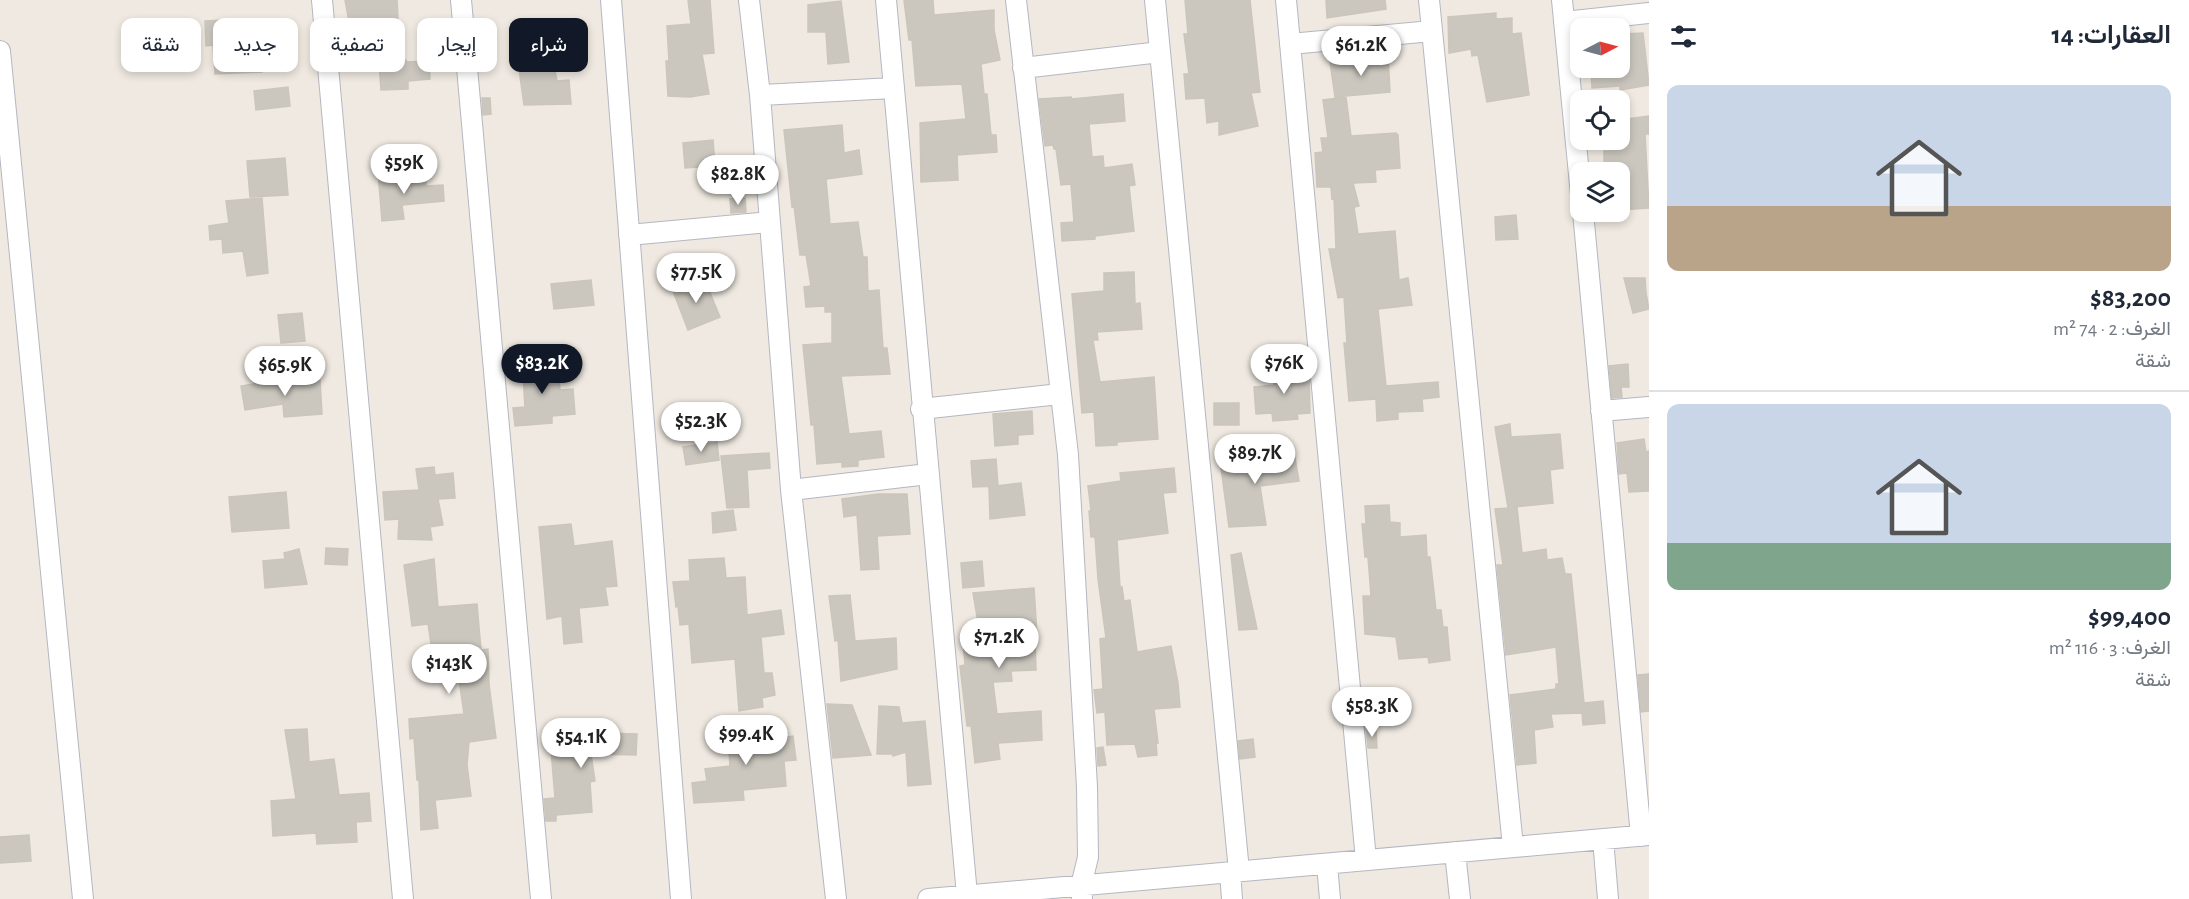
<!DOCTYPE html>
<html lang="ar">
<head>
<meta charset="utf-8">
<style>
  :root { --surface:#fff; --page:#f6f6f7; --text:#1f2937; --muted:#747a83; --line:#e0e1e3; --accent:#111827 }
  body { margin:0; font-family:"Alegreya Sans",Vazirmatn,sans-serif; background:var(--page); color:var(--text); direction:rtl; height:100vh; display:flex; flex-direction:column; font-size:22px; white-space:nowrap }
  * { box-sizing:border-box; margin:0 }
  p { font-size:20px; color:var(--muted) }
  .icon { flex:none; width:33px; height:33px; fill:none; stroke:currentColor; stroke-width:2; stroke-linecap:round; stroke-linejoin:round }
  .map { position:relative; flex:1; overflow:hidden; direction:ltr }
  .side { display:flex; flex-direction:column; background:var(--surface); width:540px }
  .side>* { flex:none }
  .guide { position:absolute; left:18px; top:18px; width:570px; height:54px; direction:rtl; display:flex; gap:12px }
  .needle { width:39px; rotate:84deg }
  .fabs { position:absolute; left:1570px; top:18px; display:grid; gap:12px }
  .fabs a { display:grid; place-items:center; width:60px; height:60px; border-radius:12px; background:var(--surface); box-shadow:0 3px 9px #0003; font-size:30px }
  .price { position:absolute; translate:-50% -51px; padding:0 14px; border-radius:21px; background:#fff; color:#222; font-size:20px; line-height:39px; filter:drop-shadow(0 2px 3px #0008) }
  .price::after { content:''; position:absolute; left:50%; top:36px; width:18px; height:14px; margin-left:-9px; background:inherit; clip-path:polygon(0 0,100% 0,50% 100%) }
  .price.active { background:var(--accent); color:#fff }
  ul { padding:0; list-style:none }
  li { display:grid; align-content:center; gap:12px; height:318px; padding:0 18px }
  li+li { border-top:2px solid var(--line) }
  li span { display:grid; place-items:center; height:186px; border-radius:12px; color:#555 }
  li>.icon { margin-inline-start:auto }
  span .icon { width:108px; height:108px; fill:#fffc; stroke-width:1 }
  li b { font-size:26px }
  h2 { display:flex; justify-content:space-between; align-items:center; height:72px; padding:0 18px; font-size:26px }
  .pill { padding:0 21px; border-radius:12px; background:var(--surface); box-shadow:0 3px 9px #0003; font-size:21px; line-height:54px }
  .pill.active { background:var(--accent); color:#fff }
  main { display:flex; flex:1; min-height:0 }
  .map>svg:first-child { display:block }
  .building { fill:#cbc7bf; stroke:#cbc5ba; stroke-width:1.5 }
  .lines { fill:none; stroke-linecap:round; stroke-linejoin:round }
  .minor-casing { stroke:#b4b7c1; stroke-width:22 }
  .minor { stroke:#fff; stroke-width:20 }
</style>
</head>
<body>
<main>
<section class="side">
<h2>العقارات: 14<svg class="icon" aria-label="filters" viewBox="0 0 24 24"><path d="M4 7h16M4 17h16"/><circle cx="9" cy="7" r="2"/><circle cx="15" cy="17" r="2"/></svg></h2>
<ul>
<li><span style="background:linear-gradient(#c9d6e8 65%,#b9a48a 0)"><svg class="icon" aria-label="home" viewBox="0 0 24 24"><path d="M3 11l9-7 9 7M6 9v11h12V9"/></svg></span><div><b>$83,200</b><p>الغرف: 2 · 74 m²</p><p>شقة</p></div></li>
<li><span style="background:linear-gradient(#c9d6e8 75%,#7fa58c 0)"><svg class="icon" aria-label="home" viewBox="0 0 24 24"><path d="M3 11l9-7 9 7M6 9v11h12V9"/></svg></span><div><b>$99,400</b><p>الغرف: 3 · 116 m²</p><p>شقة</p></div></li>
</ul>
</section>
<div class="map">
<svg width="1649" height="899" viewBox="0 0 1649 899">
  <rect width="100%" height="100%" fill="#efe9e1"/>
  <path class="building" d="M345 0H397L398 18 372 20 377 58 356 60Z
    M688 0H710L714 53 702 54 709 94 690 97 668 96 666 61H669L667 26 691 24Z
    M904 0H933L934 15 994 10V30L1000 60 981 64 984 94H987L991 135H996L997 152 957 155 958 180 921 182 920 123 966 119 962 84 916 86 912 40H909Z
    M1185 0H1250L1260 92 1251 93 1258 126 1219 135V121L1207 123 1205 98 1186 99 1184 74H1189L1184 34H1188Z
    M1326 0H1385L1386 9 1327 18Z
    M841 1 849 62 828 64 826 32H808V5Z
    M1496 13V19L1512 18V34L1521 33 1529 95 1487 102 1478 55 1472 56 1471 49 1449 53 1448 17Z
    M245 19 247 56 262 58V72L215 74 213 45 206 46 205 21Z
    M528 29 529 53 514 54 513 30Z
    M1643 33 1649 85 1620 90V86L1592 88 1591 68H1625L1623 34Z
    M542 53 543 66 554 65 557 81 569 80 571 104 524 105 517 55Z
    M1388 56 1390 92 1335 97 1330 62Z
    M406 60V62L429 61 430 79 408 81V89L381 90 379 62Z
    M288 87 290 106 256 110 254 91Z
    M1123 94 1125 121 1089 124 1092 157 1103 156 1104 168 1132 164 1135 185 1129 186 1134 231 1095 236V239L1062 241 1061 223 1074 222 1071 184 1061 185 1056 149H1054L1053 145 1045 146 1039 99 1071 97 1072 99Z
    M1346 97 1351 136 1396 133 1398 135 1400 168 1375 170 1376 182 1353 183 1359 206 1354 207 1358 234 1395 231 1399 280 1408 278 1412 305 1378 309 1386 386 1438 382 1439 397 1422 399 1423 411 1398 412V419L1377 421 1376 399 1349 401 1344 343H1347L1344 297 1338 298 1329 249H1336L1334 198 1332 199 1331 187H1317L1315 153 1323 152 1321 138H1328L1323 100Z
    M482 98H490L491 114 483 115Z
    M1649 116V134H1645L1649 208 1620 210V167H1604V151H1609V140H1620V120Z
    M842 125 844 153 859 150 862 174 826 179 830 224 858 222 863 257H867L868 291 879 290 883 348H887L890 374 841 376 849 434 881 431 884 457 858 460V466L842 467V462L817 464 814 425H811L803 345 832 343V312H825V306L806 307 804 287 811 286 806 255H800L794 206 792 207 784 130Z
    M713 140 715 166 685 168 683 143Z
    M285 158 288 195 250 197 247 161Z
    M399 170 400 185 426 182V186L443 185 444 201 402 205 404 219 382 221 378 172Z
    M262 198 268 273 247 276 243 251 223 253 222 239 210 240 209 226 229 223 226 201Z
    M745 198 746 212 731 213 730 199Z
    M1516 215 1518 239 1496 240 1495 217Z
    M1134 272 1135 304 1140 303 1142 329 1097 332 1098 340H1093L1100 382 1154 377 1158 439 1117 442V445L1096 446 1094 412 1082 413 1072 294 1104 291V273Z
    M704 278 720 317 688 330 673 291Z
    M1624 278H1645L1646 293 1649 309 1633 313Z
    M591 280 594 305 554 309 551 284Z
    M302 313 305 341 281 343 278 315Z
    M539 355 541 368 558 367 560 390 573 389 575 414 552 416V423L515 426 513 408 525 407 522 358Z
    M1628 364 1629 387H1621L1622 397 1612 398 1609 366Z
    M1294 368V373L1309 372 1310 413 1297 414 1298 419 1273 421 1272 413 1256 414 1254 387 1274 385 1273 369Z
    M320 380 322 414 284 417 283 404 245 410 241 386 265 382V384Z
    M1214 403H1239V425H1214Z
    M1032 411 1033 434 1018 435V444L995 446 993 414Z
    M1510 424 1511 437 1560 434 1563 468 1550 470 1553 503 1514 507H1517L1522 553 1546 549 1547 560 1562 558 1565 574H1571L1584 703 1603 701 1605 723 1583 725 1582 713 1551 714 1553 727 1534 730 1536 763 1517 765 1510 695 1556 689V684H1559L1556 647 1506 655 1497 565H1503L1495 509 1508 508 1495 427Z
    M1644 439 1646 452 1649 451V491L1629 492 1627 473 1619 474 1617 443Z
    M717 442 719 460 686 465 683 447Z
    M1286 446 1287 459 1295 458 1299 481 1260 486 1266 525 1229 527 1221 468 1261 462 1260 449Z
    M769 453 770 468 747 470 749 507 727 508 721 456Z
    M996 459 998 486 973 487 971 461Z
    M434 467 435 475 453 473 455 498 438 499 443 525 430 527 432 540 398 539 399 519 385 520 383 492 419 490 416 469Z
    M1174 468 1176 492 1163 493 1168 533 1117 540 1120 587H1122L1124 601 1130 600 1137 652 1171 646 1178 683 1180 707 1154 709 1158 743H1156L1157 755 1138 757 1135 744 1107 745 1105 712 1097 713 1094 690 1103 689 1100 639 1106 638 1098 579 1095 537H1091L1089 511H1091L1088 486 1121 481 1120 473Z
    M1021 483 1025 515 990 519 989 487Z
    M286 492 289 528 232 532 229 497Z
    M878 494H907L910 534 877 536 879 569 861 570 857 515 844 517 842 499Z
    M1389 505 1390 522 1400 523V537L1426 535 1427 557H1430L1436 610H1441L1443 627H1447L1450 660 1429 663 1428 657 1399 659 1396 637 1365 634 1363 596H1371L1368 557H1365L1362 524H1366L1365 506Z
    M733 510 736 530 713 533 712 513Z
    M571 524 574 546 612 541 617 586 605 587 608 605 579 608 582 642 564 644 562 616 547 619 539 527Z
    M326 548 348 549 347 565 325 564Z
    M299 549 307 584 265 588 263 561 285 559 284 553Z
    M1241 553 1248 587 1257 629 1239 630 1231 555Z
    M724 558 726 578 745 577 747 615 781 610 784 634 761 637 764 673H772L775 695 762 698 763 707 739 711 735 659 692 663 689 624 680 625 678 606 676 607 673 582 690 581 689 560Z
    M434 559 438 607 477 604 481 650 488 649 489 684 496 738 469 742 467 765 471 796 435 800 438 828 421 830 419 780H417L414 738 410 739 409 719 464 714 457 666 444 668 440 644H431L428 624 412 626 404 565Z
    M982 561 984 586 963 588 961 563Z
    M1034 588 1037 635 1035 636 1036 670 1011 671 1012 681 993 682 997 714 1041 711 1042 740 998 743 1000 759 975 763 971 726H967L960 666 965 665 962 629 979 628 973 593Z
    M850 595 855 641 896 638 897 669 841 681 838 640 835 641 829 596Z
    M1649 674V711L1641 712 1638 675Z
    M827 704 852 705 871 755 833 758Z
    M879 706 899 707 902 723 925 721 931 784 908 786 906 752 893 756V754H877Z
    M749 719 751 742 793 736 796 760 784 761 786 786 743 790 744 800 694 803 692 783 707 781 705 769 730 766 727 721Z
    M307 729 309 762 334 759 339 795 369 793 371 821 356 822 357 842 317 844 316 833 273 836 271 801 296 799 285 730Z
    M1366 729H1376L1377 748H1368Z
    M593 733 637 734 636 755 591 754 595 781 590 782 592 812 556 815V821H546L544 799 555 798 550 738 593 735Z
    M1253 739 1255 757 1240 759 1238 741Z
    M1103 747 1106 765 1098 766 1097 748Z
    M29 835 31 861 0 863V837Z"/>
  <g class="lines">
    <g class="minor-casing">
      <path id="minor" d="M322 0 403 899
        M461 0 541 899
        M611 0 681 899
        M749 0 760 95 791 490 836 899
        M886 0 967 895
        M1016 0 1068 455 1087 787 1088 857 1081 886 1082 899
        M1155 0 1239 871
        M1286 0 1366 860
        M1429 0 1513 847
        M1562 0 1581 195
        M1564 22 1649 13
        M1290 44 1432 31
        M0 51 83 899
        M1023 68 1160 52
        M760 95 893 88
        M1583 212 1641 836
        M629 235 769 222
        M921 409 1060 394
        M1601 411 1649 407
        M791 490 928 474
        M1603 839 1608 899
        M1455 852 1460 899
        M1327 864 1330 899
        M1230 872 1232 899
        M928 899 1649 835"/>
    </g>
    <use href="#minor" class="minor"/>
  </g>
</svg>
<div class="fabs">
<a><svg class="needle" viewBox="-14 -14 28 28"><path d="M0-13l5 13h-10z" fill="#e53935"/><path d="M0 13l5-13h-10z" fill="#747a83"/></svg></a>
<a><svg class="icon" aria-label="locate" viewBox="0 0 24 24"><circle cx="12" cy="12" r="6"/><path d="M12 2v4M12 18v4M2 12h4M18 12h4"/></svg></a>
<a><svg class="icon" aria-label="layers" viewBox="0 0 24 24"><path d="M12 4l9 5-9 5-9-5zM3 14l9 5 9-5"/></svg></a>
</div>
<b class="price" style="left:1361px;top:77px">$61.2K</b>
<b class="price" style="left:404px;top:195px">$59K</b>
<b class="price" style="left:738px;top:206px">$82.8K</b>
<b class="price" style="left:696px;top:304px">$77.5K</b>
<b class="price active" style="left:542px;top:395px">$83.2K</b>
<b class="price" style="left:1284px;top:395px">$76K</b>
<b class="price" style="left:285px;top:397px">$65.9K</b>
<b class="price" style="left:701px;top:453px">$52.3K</b>
<b class="price" style="left:1255px;top:485px">$89.7K</b>
<b class="price" style="left:999px;top:669px">$71.2K</b>
<b class="price" style="left:449px;top:695px">$143K</b>
<b class="price" style="left:1372px;top:738px">$58.3K</b>
<b class="price" style="left:746px;top:766px">$99.4K</b>
<b class="price" style="left:581px;top:769px">$54.1K</b>
<div class="guide">
<a class="pill active">شراء</a>
<a class="pill">إيجار</a>
<a class="pill">تصفية</a>
<a class="pill">جديد</a>
<a class="pill">شقة</a>
</div>
</div>
</main>
</body>
</html>
